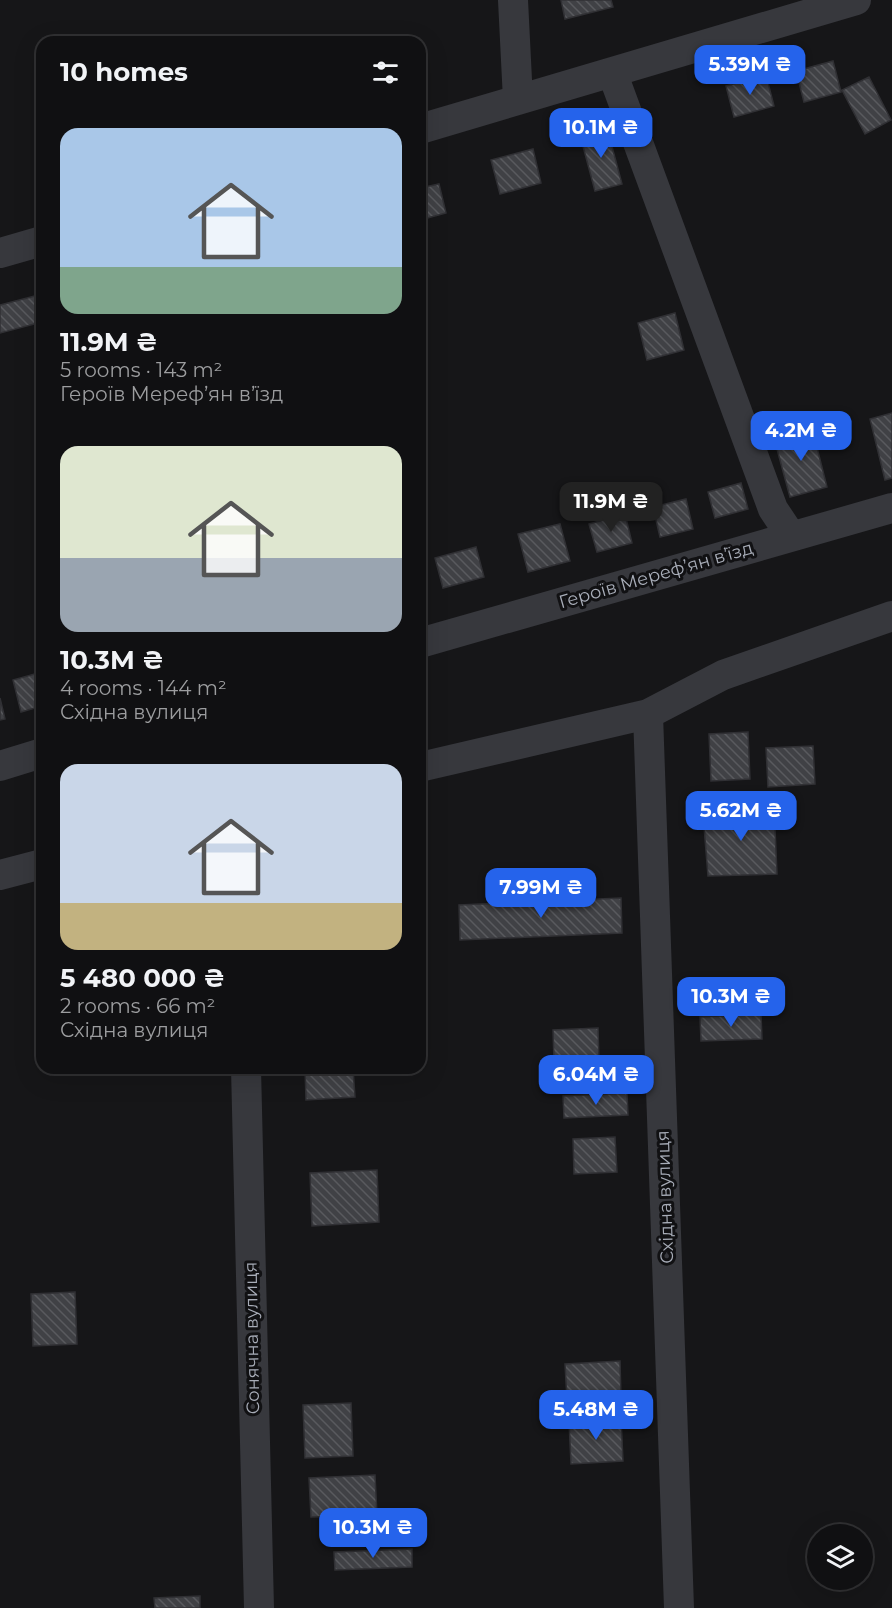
<!DOCTYPE html>
<html lang="en">
<head>
<meta charset="utf-8">
<style>
  :root { --surface:#101012; --page:#1e1e20; --text:#f1f3f6; --muted:#9c9d9f; --line:#303032; --accent:#2563eb }
  body { margin:0; font-family:Montserrat,sans-serif; background:var(--page); color:var(--text); height:100vh; display:flex; flex-direction:column; font-size:22px; white-space:nowrap }
  * { box-sizing:border-box; margin:0 }
  p { font-size:20px; color:var(--muted) }
  .icon { flex:none; width:33px; height:33px; fill:none; stroke:currentColor; stroke-width:2; stroke-linecap:round; stroke-linejoin:round }
  .map { position:relative; flex:1; overflow:hidden }
  .panel { position:absolute; left:36px; top:36px; width:390px; height:1038px; display:flex; flex-direction:column; background:var(--surface); border-radius:18px; box-shadow:0 6px 24px #0002,0 0 0 2px var(--line) }
  .panel>* { flex:none }
  .controls { position:absolute; left:807px; top:1524px; display:grid; gap:12px }
  .controls a { display:grid; place-items:center; width:66px; height:66px; border-radius:50%; background:var(--surface); box-shadow:0 6px 24px #0002,0 0 0 2px var(--line); font-size:30px }
  .price { position:absolute; translate:-50% -51px; padding:0 14px; border-radius:12px; background:var(--accent); color:#fff; font-size:20px; line-height:39px; filter:drop-shadow(0 2px 3px #0008) }
  .price::after { content:''; position:absolute; left:50%; top:36px; width:18px; height:14px; margin-left:-9px; background:inherit; clip-path:polygon(0 0,100% 0,50% 100%) }
  .price.on { background:#222; color:#fff }
  ul { padding:0; list-style:none }
  li { display:grid; align-content:center; gap:12px; height:318px; padding:0 24px }
  li span { display:grid; place-items:center; height:186px; border-radius:18px; color:#555 }
  li>.icon { margin-inline-start:auto }
  span .icon { width:108px; height:108px; fill:#fffc; stroke-width:1 }
  li b { font-size:26px }
  h2 { display:flex; justify-content:space-between; align-items:center; height:72px; padding:0 24px; font-size:26px }
  .map>svg:first-child { display:block }
  .building { fill:url(#building-back-hatch); stroke:#303034; stroke-width:1.5 }
  .lines { fill:none; stroke-linecap:round; stroke-linejoin:round }
  .street { stroke:#37383d; stroke-width:30 }
  .labels { text-anchor:middle; dominant-baseline:central; stroke-width:6; stroke-linejoin:round; paint-order:stroke }
  .street-label { font-size:18px; fill:#a8adb8; stroke:#111113 }
</style>
</head>
<body>
<div class="map">
<svg width="892" height="1608" viewBox="0 0 892 1608">
  <defs>
    <pattern id="building-back-hatch" width="6" height="6" patternUnits="userSpaceOnUse" patternTransform="scale(1.5)"><rect width="6" height="6" fill="#404145"/><path d="M-1 5l2 2M0 0l6 6M5-1l2 2" fill="none" stroke="#595a5e"/></pattern>
  </defs>
  <rect width="100%" height="100%" fill="#161618"/>
  <path class="building" d="M561 0H611L613 7 565 19Z
    M833 61 841 92 804 102 796 71Z
    M766 75 774 106 734 117 726 86Z
    M869 77 891 120 865 134 842 90Z
    M607 128 622 184 595 191 580 135Z
    M533 149 541 183 500 194 491 160Z
    M439 184 446 213 420 220V188Z
    M35 296 42 322 0 333V305Z
    M675 313 684 350 647 360 638 323Z
    M892 413V478L885 480 870 419Z
    M812 428 827 487 790 497 774 438Z
    M741 483 748 509 715 518 708 492Z
    M686 499 693 529 660 537 653 507Z
    M625 514 632 543 597 552 589 524Z
    M560 524 570 561 528 572 518 534Z
    M476 547 484 577 443 588 435 558Z
    M42 672V706L21 712 13 680Z
    M0 698 5 719 0 720Z
    M748 732 750 779 711 781 709 734Z
    M813 746 815 784 768 787 766 748Z
    M774 806 777 874 708 876 703 814Z
    M621 898 622 933 460 940 459 905Z
    M761 1014 762 1039 701 1041 700 1017Z
    M598 1028 599 1060 554 1062 553 1030Z
    M305 1068H353L355 1097 306 1100Z
    M627 1093 628 1115 564 1118 563 1096Z
    M615 1137 617 1172 574 1174 573 1139Z
    M377 1170 379 1222 312 1226 310 1173Z
    M75 1292 77 1344 33 1346 31 1294Z
    M620 1361 621 1398 567 1400 565 1364Z
    M351 1403 353 1456 305 1458 303 1405Z
    M621 1418 623 1461 571 1464 569 1421Z
    M375 1475 377 1515 311 1517 309 1478Z
    M412 1549V1567L335 1570 334 1552Z
    M200 1596V1608H155L154 1598Z"/>
  <g class="lines">
    <path class="street" d="M513 0 518 100
      M612 72 773 509 791 536
      M420 129 856 0
      M0 253 42 241
      M420 643 892 508
      M648 714 679 1608
      M0 766 42 753
      M420 767 648 714 723 675 892 616
      M0 875 42 864
      M246 1068 259 1608"/>
  </g>
  <g class="labels">
    <g class="street-label">
      <text transform="translate(656 575) rotate(-16)">Героїв Мерефʼян вʼїзд</text>
      <text transform="translate(665 1197) rotate(-92)">Східна вулиця</text>
      <text transform="translate(252 1338) rotate(-91)">Сонячна вулиця</text>
    </g>
  </g>
</svg>
<div class="controls">
<a><svg class="icon" aria-label="layers" viewBox="0 0 24 24"><path d="M12 4l9 5-9 5-9-5zM3 14l9 5 9-5"/></svg></a>
</div>
<b class="price" style="left:750px;top:96px">5.39M ₴</b>
<b class="price" style="left:601px;top:159px">10.1M ₴</b>
<b class="price" style="left:801px;top:462px">4.2M ₴</b>
<b class="price on" style="left:611px;top:533px">11.9M ₴</b>
<b class="price" style="left:741px;top:842px">5.62M ₴</b>
<b class="price" style="left:541px;top:919px">7.99M ₴</b>
<b class="price" style="left:731px;top:1028px">10.3M ₴</b>
<b class="price" style="left:596px;top:1106px">6.04M ₴</b>
<b class="price" style="left:596px;top:1441px">5.48M ₴</b>
<b class="price" style="left:373px;top:1559px">10.3M ₴</b>
<section class="panel">
<h2>10 homes<svg class="icon" aria-label="filters" viewBox="0 0 24 24"><path d="M4 7h16M4 17h16"/><circle cx="9" cy="7" r="2"/><circle cx="15" cy="17" r="2"/></svg></h2>
<ul>
<li><span style="background:linear-gradient(#a9c7e8 75%,#7fa58c 0)"><svg class="icon" aria-label="home" viewBox="0 0 24 24"><path d="M3 11l9-7 9 7M6 9v11h12V9"/></svg></span><div><b>11.9M ₴</b><p>5 rooms · 143 m²</p><p>Героїв Мерефʼян вʼїзд</p></div></li>
<li><span style="background:linear-gradient(#dfe7d0 60%,#9aa5b1 0)"><svg class="icon" aria-label="home" viewBox="0 0 24 24"><path d="M3 11l9-7 9 7M6 9v11h12V9"/></svg></span><div><b>10.3M ₴</b><p>4 rooms · 144 m²</p><p>Східна вулиця</p></div></li>
<li><span style="background:linear-gradient(#c9d6e8 75%,#c2b280 0)"><svg class="icon" aria-label="home" viewBox="0 0 24 24"><path d="M3 11l9-7 9 7M6 9v11h12V9"/></svg></span><div><b>5 480 000 ₴</b><p>2 rooms · 66 m²</p><p>Східна вулиця</p></div></li>
</ul>
</section>
</div>
</body>
</html>
